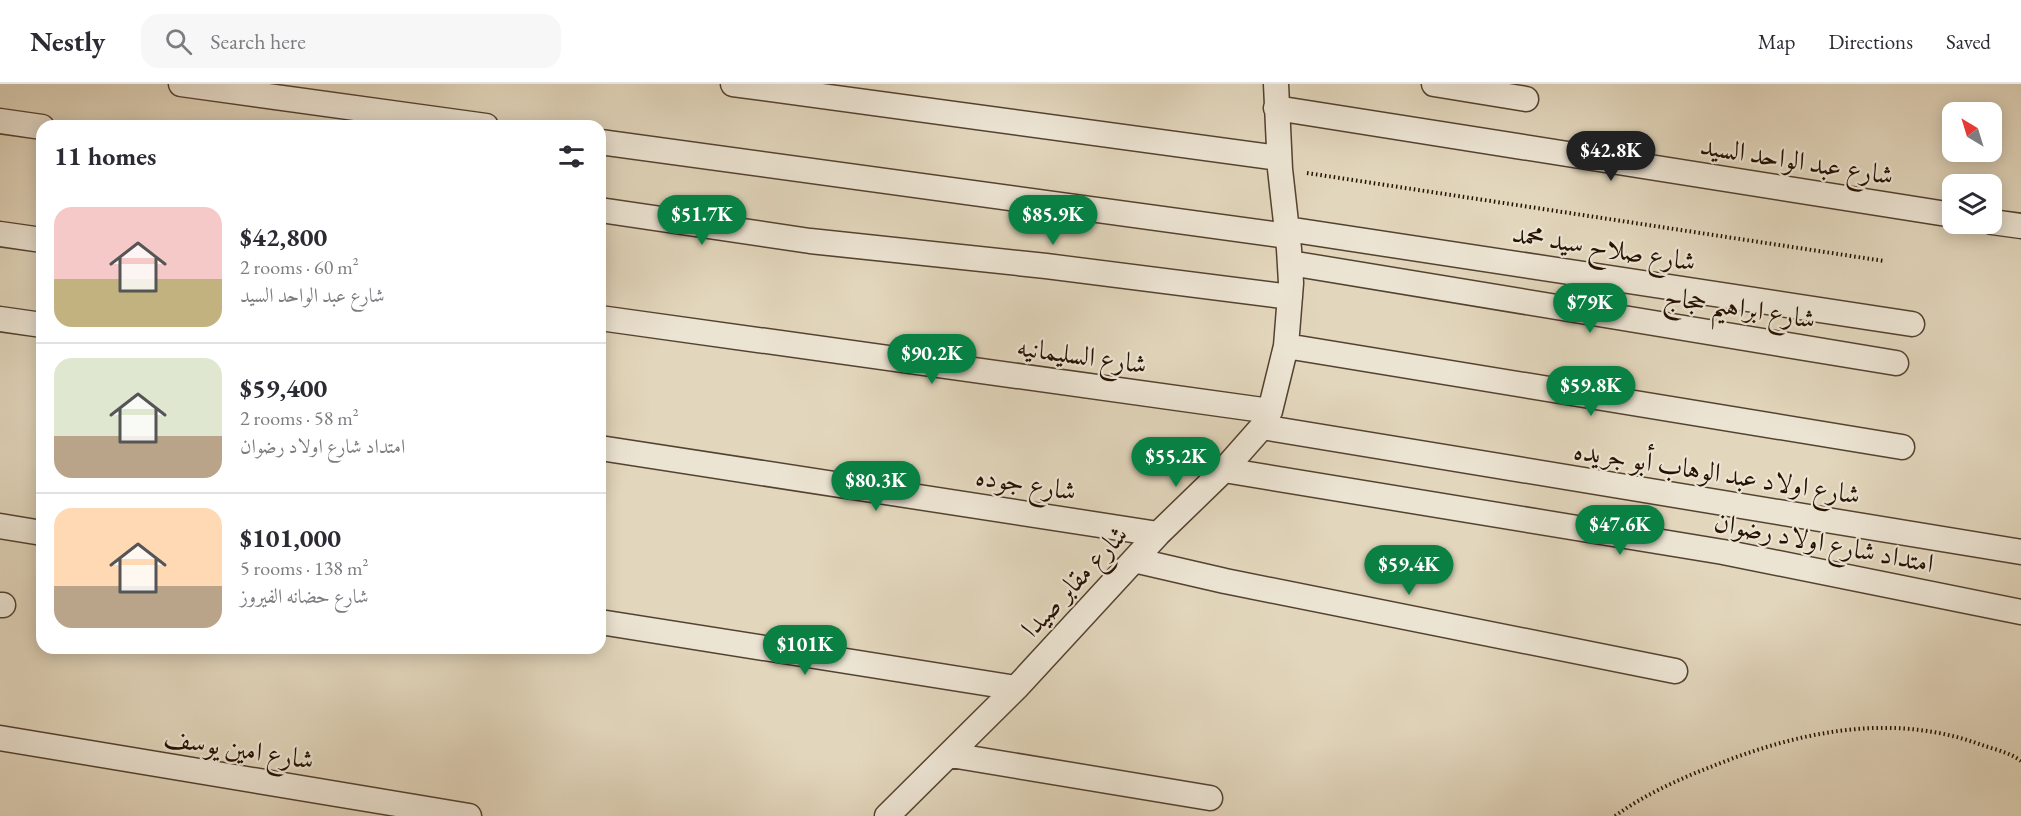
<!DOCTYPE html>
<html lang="en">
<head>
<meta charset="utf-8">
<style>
  :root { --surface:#fff; --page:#f7f7f7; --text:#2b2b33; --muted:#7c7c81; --line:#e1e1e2; --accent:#0b8043 }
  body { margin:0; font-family:"EB Garamond",Amiri,serif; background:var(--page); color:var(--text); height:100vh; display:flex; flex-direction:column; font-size:22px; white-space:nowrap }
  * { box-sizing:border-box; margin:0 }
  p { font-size:20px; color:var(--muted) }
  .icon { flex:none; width:33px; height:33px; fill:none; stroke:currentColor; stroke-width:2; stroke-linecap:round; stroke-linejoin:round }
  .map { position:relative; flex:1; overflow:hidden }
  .panel { position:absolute; left:36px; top:36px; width:570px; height:534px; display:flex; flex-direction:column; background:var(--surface); border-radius:18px; box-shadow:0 3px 15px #0003 }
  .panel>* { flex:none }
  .needle { width:39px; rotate:322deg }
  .tools { position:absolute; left:1942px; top:18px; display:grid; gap:12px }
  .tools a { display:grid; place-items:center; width:60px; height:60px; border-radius:12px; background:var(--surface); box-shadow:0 3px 15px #0003; font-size:30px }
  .price { position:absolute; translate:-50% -51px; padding:0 14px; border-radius:21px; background:var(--accent); color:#fff; font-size:20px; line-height:39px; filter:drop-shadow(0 2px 3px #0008) }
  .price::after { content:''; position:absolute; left:50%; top:36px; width:18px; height:14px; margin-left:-9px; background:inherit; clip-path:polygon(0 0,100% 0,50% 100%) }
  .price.selected { background:#222; color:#fff }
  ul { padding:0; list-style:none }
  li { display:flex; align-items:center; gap:18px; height:150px; padding:0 18px }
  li+li { border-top:2px solid var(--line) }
  li span { display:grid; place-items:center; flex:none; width:168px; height:120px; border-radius:18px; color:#555 }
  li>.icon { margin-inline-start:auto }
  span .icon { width:72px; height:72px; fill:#fffc; stroke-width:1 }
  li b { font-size:26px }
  h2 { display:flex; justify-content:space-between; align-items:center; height:72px; padding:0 18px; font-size:26px }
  header { display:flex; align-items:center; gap:36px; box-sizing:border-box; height:84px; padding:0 30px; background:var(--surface); border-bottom:2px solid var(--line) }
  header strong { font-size:28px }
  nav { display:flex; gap:33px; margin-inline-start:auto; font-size:21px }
  .search { width:420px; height:54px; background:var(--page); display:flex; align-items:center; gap:15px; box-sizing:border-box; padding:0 21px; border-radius:18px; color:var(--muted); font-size:22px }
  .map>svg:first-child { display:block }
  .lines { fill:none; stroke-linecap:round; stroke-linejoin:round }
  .street-casing { stroke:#544230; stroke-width:27 }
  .path { stroke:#251102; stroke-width:4; stroke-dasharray:1.5 3; stroke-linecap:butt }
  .street { stroke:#ece4d3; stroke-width:24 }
  .labels { text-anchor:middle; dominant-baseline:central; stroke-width:4.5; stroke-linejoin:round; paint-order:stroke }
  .street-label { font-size:27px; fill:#251102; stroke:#ece4d3 }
</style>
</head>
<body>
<header>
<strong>Nestly</strong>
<div class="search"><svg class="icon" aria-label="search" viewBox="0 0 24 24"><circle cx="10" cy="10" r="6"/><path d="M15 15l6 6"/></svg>Search here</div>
<nav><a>Map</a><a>Directions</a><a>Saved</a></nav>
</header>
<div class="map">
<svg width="2021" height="732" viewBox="0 0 2021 732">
  <rect width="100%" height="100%" fill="#e2d6bc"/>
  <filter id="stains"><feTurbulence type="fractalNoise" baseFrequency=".00333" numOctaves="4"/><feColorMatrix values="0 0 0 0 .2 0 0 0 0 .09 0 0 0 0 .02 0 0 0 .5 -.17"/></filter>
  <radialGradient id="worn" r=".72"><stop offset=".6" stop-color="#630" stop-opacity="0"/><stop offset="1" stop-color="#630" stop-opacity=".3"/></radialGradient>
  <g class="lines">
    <g class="street-casing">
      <path id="street" d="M181 0 486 42
        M733 0 1279 74
        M1434 0 1526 15
        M1276 24 1953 131
        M0 37 42 43
        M600 58 1288 152
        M600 126 810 157 1046 182 1290 213
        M1992 138 2021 142
        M1287 145 1912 240
        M0 150 42 156
        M1290 179 1896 279
        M600 234 1270 327
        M0 235 42 241
        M1286 262 1902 363
        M1262 343 2021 468
        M600 364 1158 450
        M1224 386 1723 468 2021 528
        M0 442 42 449
        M1134 476 1225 497 1675 587
        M0 521H3
        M600 538 1016 604
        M0 654 469 732
        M951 671 1210 714
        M887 732 1016 604 1158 450 1224 386 1262 343 1270 327 1286 262 1291 199 1289 165 1280 85 1276 0"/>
    </g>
    <path class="path" d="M1307 89 1884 177
      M1615 732C1644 711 1679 695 1713 682 1798 648 1890 628 1979 660 1993 665 2009 668 2021 677"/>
    <use href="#street" class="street"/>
  </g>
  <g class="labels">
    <g class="street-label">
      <text transform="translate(1797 76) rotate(9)">شارع عبد الواحد السيد</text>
      <text transform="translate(1604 163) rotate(9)">شارع صلاح سيد محمد</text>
      <text transform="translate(1740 223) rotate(9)">شارع ابراهيم حجاج</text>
      <text transform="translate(1082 271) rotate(8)">شارع السليمانيه</text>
      <text transform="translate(1717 388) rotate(9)">شارع اولاد عبد الوهاب أبو جريده</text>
      <text transform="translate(1026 399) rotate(9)">شارع جوده</text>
      <text transform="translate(1824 458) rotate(11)">امتداد شارع اولاد رضوان</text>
      <text transform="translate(1074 497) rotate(-47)">شارع مقابر صيدا</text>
      <text transform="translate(239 664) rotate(9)">شارع امين يوسف</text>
    </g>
  </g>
  <rect width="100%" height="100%" filter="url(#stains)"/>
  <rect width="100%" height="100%" fill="url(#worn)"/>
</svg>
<div class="tools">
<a><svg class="needle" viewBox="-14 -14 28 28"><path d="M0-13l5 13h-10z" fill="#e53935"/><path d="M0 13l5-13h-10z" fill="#7c7c81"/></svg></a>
<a><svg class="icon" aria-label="layers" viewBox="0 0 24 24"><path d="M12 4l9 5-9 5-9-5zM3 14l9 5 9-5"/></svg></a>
</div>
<b class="price selected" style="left:1611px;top:98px">$42.8K</b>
<b class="price" style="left:702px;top:162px">$51.7K</b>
<b class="price" style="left:1053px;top:162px">$85.9K</b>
<b class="price" style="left:1590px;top:250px">$79K</b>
<b class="price" style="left:932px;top:301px">$90.2K</b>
<b class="price" style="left:1591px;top:333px">$59.8K</b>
<b class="price" style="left:1176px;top:404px">$55.2K</b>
<b class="price" style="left:876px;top:428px">$80.3K</b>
<b class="price" style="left:1620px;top:472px">$47.6K</b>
<b class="price" style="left:1409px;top:512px">$59.4K</b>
<b class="price" style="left:805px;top:592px">$101K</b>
<section class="panel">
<h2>11 homes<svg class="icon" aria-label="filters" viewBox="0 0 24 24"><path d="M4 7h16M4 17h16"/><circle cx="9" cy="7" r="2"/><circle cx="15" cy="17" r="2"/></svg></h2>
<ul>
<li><span style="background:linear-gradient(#f6c9c9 60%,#c2b280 0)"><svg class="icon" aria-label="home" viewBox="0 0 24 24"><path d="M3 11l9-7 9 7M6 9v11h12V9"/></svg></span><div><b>$42,800</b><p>2 rooms · 60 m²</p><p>شارع عبد الواحد السيد</p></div></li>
<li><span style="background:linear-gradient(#dfe7d0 65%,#b9a48a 0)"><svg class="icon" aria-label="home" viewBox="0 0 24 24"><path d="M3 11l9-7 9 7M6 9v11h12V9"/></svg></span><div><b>$59,400</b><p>2 rooms · 58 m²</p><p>امتداد شارع اولاد رضوان</p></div></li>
<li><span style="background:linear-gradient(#ffd9b3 65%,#b9a48a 0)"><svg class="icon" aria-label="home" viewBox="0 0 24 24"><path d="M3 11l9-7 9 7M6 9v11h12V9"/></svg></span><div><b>$101,000</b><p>5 rooms · 138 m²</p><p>شارع حضانه الفيروز</p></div></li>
</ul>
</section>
</div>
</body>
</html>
